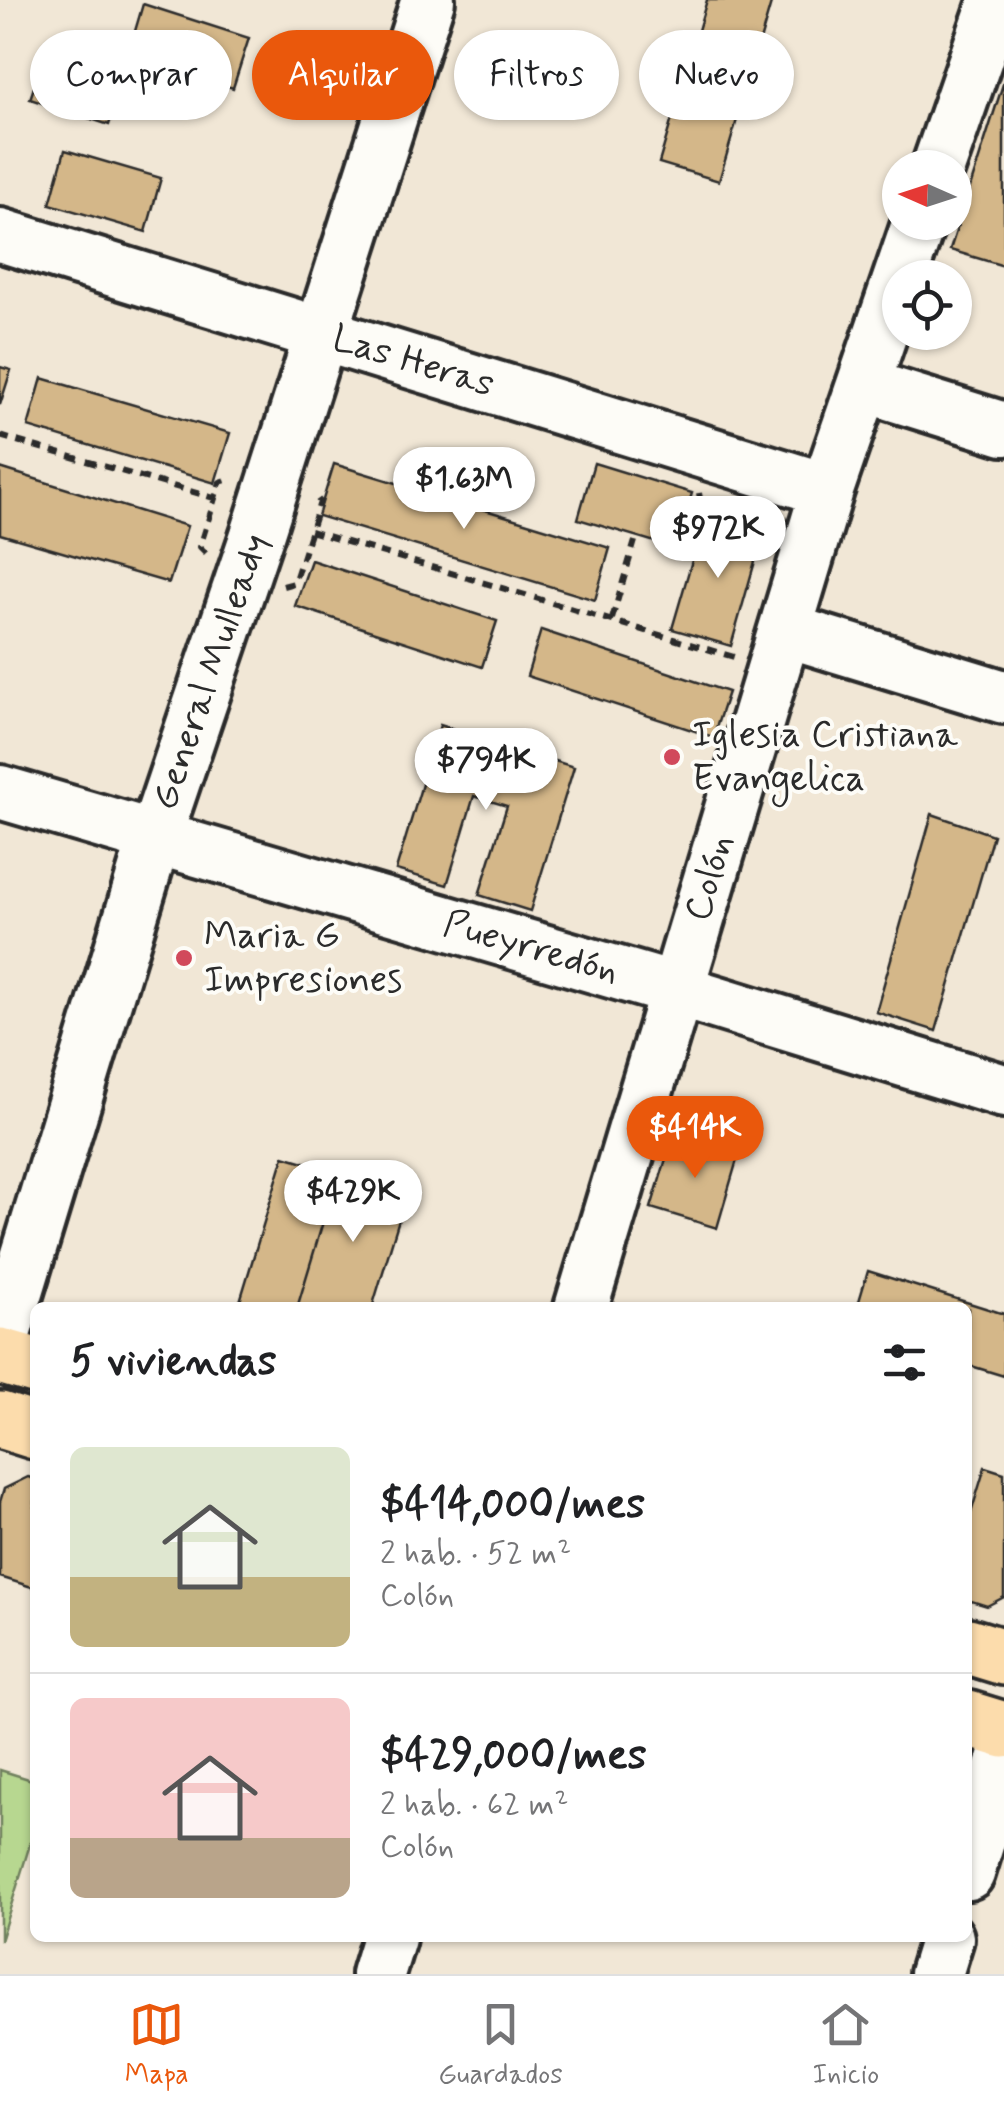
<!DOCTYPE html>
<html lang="es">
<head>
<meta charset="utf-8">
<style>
  :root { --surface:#fff; --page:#f2f2f2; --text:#202124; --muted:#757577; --line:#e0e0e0; --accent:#ea580c }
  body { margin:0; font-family:Mynerve,sans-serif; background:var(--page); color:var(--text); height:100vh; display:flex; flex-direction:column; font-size:38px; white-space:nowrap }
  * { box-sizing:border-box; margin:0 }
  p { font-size:32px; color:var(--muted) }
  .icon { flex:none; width:55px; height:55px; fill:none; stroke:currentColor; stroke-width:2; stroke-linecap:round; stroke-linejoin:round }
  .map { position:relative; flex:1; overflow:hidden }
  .side { position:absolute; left:30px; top:1302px; width:942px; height:640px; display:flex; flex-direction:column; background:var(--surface); border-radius:15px; box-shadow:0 2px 8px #0004 }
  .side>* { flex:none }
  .top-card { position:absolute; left:30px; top:30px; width:945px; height:90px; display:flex; gap:20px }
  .needle { width:65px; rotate:273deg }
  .buttons { position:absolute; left:882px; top:150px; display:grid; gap:20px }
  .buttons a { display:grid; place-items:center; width:90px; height:90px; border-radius:50%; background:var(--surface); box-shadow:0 2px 8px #0004; font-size:50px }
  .price { position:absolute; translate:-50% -85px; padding:0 22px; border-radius:35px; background:#fff; color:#222; font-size:32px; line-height:65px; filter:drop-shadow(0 2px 5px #0008) }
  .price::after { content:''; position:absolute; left:50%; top:60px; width:30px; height:22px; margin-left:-15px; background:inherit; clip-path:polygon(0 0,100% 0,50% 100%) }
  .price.on { background:var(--accent); color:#fff }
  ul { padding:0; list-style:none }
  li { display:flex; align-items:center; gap:30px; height:250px; padding:0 40px }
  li+li { border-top:2px solid var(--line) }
  li span { display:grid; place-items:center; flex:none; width:280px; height:200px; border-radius:15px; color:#555 }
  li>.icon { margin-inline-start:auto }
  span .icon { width:120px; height:120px; fill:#fffc; stroke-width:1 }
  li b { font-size:42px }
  h2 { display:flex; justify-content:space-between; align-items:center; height:120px; padding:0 40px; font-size:42px }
  .pill { padding:0 35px; border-radius:45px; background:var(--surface); box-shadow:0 2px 8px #0004; font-size:35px; line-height:90px }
  .pill.on { background:var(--accent); color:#fff }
  .tab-bar { display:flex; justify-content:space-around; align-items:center; height:140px; border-top:2px solid var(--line); background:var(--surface); font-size:28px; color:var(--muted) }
  .tab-bar a { display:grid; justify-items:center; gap:5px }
  .tab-bar .on { color:var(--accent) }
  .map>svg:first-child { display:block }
  .green { fill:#b7d790; stroke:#71815e; stroke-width:2.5 }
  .building { fill:#d4b789; stroke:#2b2b2b; stroke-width:2.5 }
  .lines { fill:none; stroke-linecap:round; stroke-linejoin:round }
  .minor-casing { stroke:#2b2b2b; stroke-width:60 }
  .major-casing { stroke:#2b2b2b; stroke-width:62 }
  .path { stroke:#2b2b2b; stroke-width:6; stroke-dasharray:10 8; stroke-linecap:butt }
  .minor { stroke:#fdfcf7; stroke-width:52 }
  .major { stroke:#fcdcac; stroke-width:55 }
  .poi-dot { fill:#d1495b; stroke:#fdfcf7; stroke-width:4 }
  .labels { text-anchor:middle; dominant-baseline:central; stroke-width:8; stroke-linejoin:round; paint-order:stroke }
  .street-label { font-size:38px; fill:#2b2b2b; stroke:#fdfcf7 }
  .poi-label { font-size:38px; fill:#2b2b2b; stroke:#fdfcf7; text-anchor:start }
</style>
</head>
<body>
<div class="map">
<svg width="1004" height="1974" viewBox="0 0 1004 1974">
  <rect width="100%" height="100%" fill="#f1e7d6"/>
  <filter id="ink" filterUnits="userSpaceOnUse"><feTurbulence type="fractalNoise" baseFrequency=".01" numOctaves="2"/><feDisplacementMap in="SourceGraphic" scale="20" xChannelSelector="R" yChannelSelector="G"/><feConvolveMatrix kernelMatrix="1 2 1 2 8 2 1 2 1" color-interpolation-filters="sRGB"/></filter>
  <g filter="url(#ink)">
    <path class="green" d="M0 1770 35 1781V1828L0 1941Z"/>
    <path class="building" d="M707 0H772L719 181 659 163Z
      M143 4 249 38 233 88 128 55Z
      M48 46 126 72 109 125 30 99Z
      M1004 81V266L950 250Z
      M65 150 161 178 146 232 50 204Z
      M0 367 11 370 0 405Z
      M42 378 230 433 215 483 28 427Z
      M594 463 692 493 675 548 578 519Z
      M334 464 610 548 595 600 318 516Z
      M0 468 187 526 169 583 0 534Z
      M705 516 763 533 731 646 672 629Z
      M311 560 497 621 482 667 295 606Z
      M541 630 728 692 713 737 527 676Z
      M440 725 574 767 530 911 479 895 507 806 474 796 447 885 396 870Z
      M932 814 993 835 936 1031 876 1012Z
      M674 1133 739 1153 717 1228 651 1208Z
      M284 1156 338 1172 297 1308H238Z
      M338 1172 407 1193 372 1308H297Z
      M868 1271 1004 1314V1376L968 1365V1308H857Z
      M985 1467 1004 1473V1597L987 1606 968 1600V1523Z
      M28 1477 35 1479V1588L0 1577V1502L4 1489Z"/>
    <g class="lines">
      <g class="minor-casing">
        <path id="minor" d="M938 168 996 0
          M0 235 827 490
          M863 385 1004 429
          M785 630 1004 697
          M0 792 676 990 1004 1091
          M581 1308 827 490 919 222
          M0 1347 155 837 257 535 428 0
          M968 1873 1004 1758
          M378 1974 389 1938
          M936 1974 947 1938"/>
      </g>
      <g class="major-casing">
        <path id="major" d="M0 1356 35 1366
          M0 1420 35 1431
          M968 1646 1004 1657
          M968 1719 1004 1730"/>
      </g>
      <path class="path" d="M0 436 214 498
        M699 493 701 504 762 522 768 517
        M310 531 734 657
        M206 553 200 547 220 482 230 479
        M283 586 294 583 320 502 314 494
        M612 619 635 541"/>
      <use href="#minor" class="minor"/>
      <use href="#major" class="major"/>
    </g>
  </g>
  <g class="poi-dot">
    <circle cx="672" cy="757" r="10"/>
    <circle cx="184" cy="958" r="10"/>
  </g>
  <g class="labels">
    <g class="street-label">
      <text transform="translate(413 362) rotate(17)">Las Heras</text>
      <text transform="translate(211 672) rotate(-71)">General Mulleady</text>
      <text transform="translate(710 878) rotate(-73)">Colón</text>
      <text transform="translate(531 948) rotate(16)">Pueyrredón</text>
    </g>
    <g class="poi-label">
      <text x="692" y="735">Iglesia Cristiana<tspan x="692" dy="44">Evangelica</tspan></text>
      <text x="204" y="936">Maria G<tspan x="204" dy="44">Impresiones</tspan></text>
    </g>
  </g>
</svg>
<div class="buttons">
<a><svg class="needle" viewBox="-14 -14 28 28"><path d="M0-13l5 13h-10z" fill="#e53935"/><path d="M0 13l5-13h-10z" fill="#757577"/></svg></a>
<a><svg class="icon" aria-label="locate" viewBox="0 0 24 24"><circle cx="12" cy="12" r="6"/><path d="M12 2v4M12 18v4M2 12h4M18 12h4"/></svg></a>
</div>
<b class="price" style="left:464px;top:532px">$1.63M</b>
<b class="price" style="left:718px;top:581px">$972K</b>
<b class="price" style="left:486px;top:813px">$794K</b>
<b class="price on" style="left:695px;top:1181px">$414K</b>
<b class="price" style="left:353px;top:1245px">$429K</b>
<div class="top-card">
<a class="pill">Comprar</a>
<a class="pill on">Alquilar</a>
<a class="pill">Filtros</a>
<a class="pill">Nuevo</a>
</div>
<section class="side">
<h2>5 viviendas<svg class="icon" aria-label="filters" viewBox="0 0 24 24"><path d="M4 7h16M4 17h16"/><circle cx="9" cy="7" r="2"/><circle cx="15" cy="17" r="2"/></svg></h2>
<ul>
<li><span style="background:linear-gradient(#dfe7d0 65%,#c2b280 0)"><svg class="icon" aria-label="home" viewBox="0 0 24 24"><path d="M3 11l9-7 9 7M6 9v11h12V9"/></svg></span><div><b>$414,000/mes</b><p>2 hab. · 52 m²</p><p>Colón</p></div></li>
<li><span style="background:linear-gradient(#f6c9c9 70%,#b9a48a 0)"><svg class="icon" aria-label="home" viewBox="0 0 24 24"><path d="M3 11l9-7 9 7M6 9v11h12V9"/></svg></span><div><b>$429,000/mes</b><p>2 hab. · 62 m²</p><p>Colón</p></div></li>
</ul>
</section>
</div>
<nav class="tab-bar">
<a class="on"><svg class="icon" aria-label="map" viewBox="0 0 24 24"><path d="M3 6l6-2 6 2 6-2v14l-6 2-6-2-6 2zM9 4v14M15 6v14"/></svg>Mapa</a>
<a><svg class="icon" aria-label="saved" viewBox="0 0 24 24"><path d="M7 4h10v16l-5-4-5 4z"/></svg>Guardados</a>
<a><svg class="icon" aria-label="home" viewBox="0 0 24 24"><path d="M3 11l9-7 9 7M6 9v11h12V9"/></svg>Inicio</a>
</nav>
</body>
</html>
